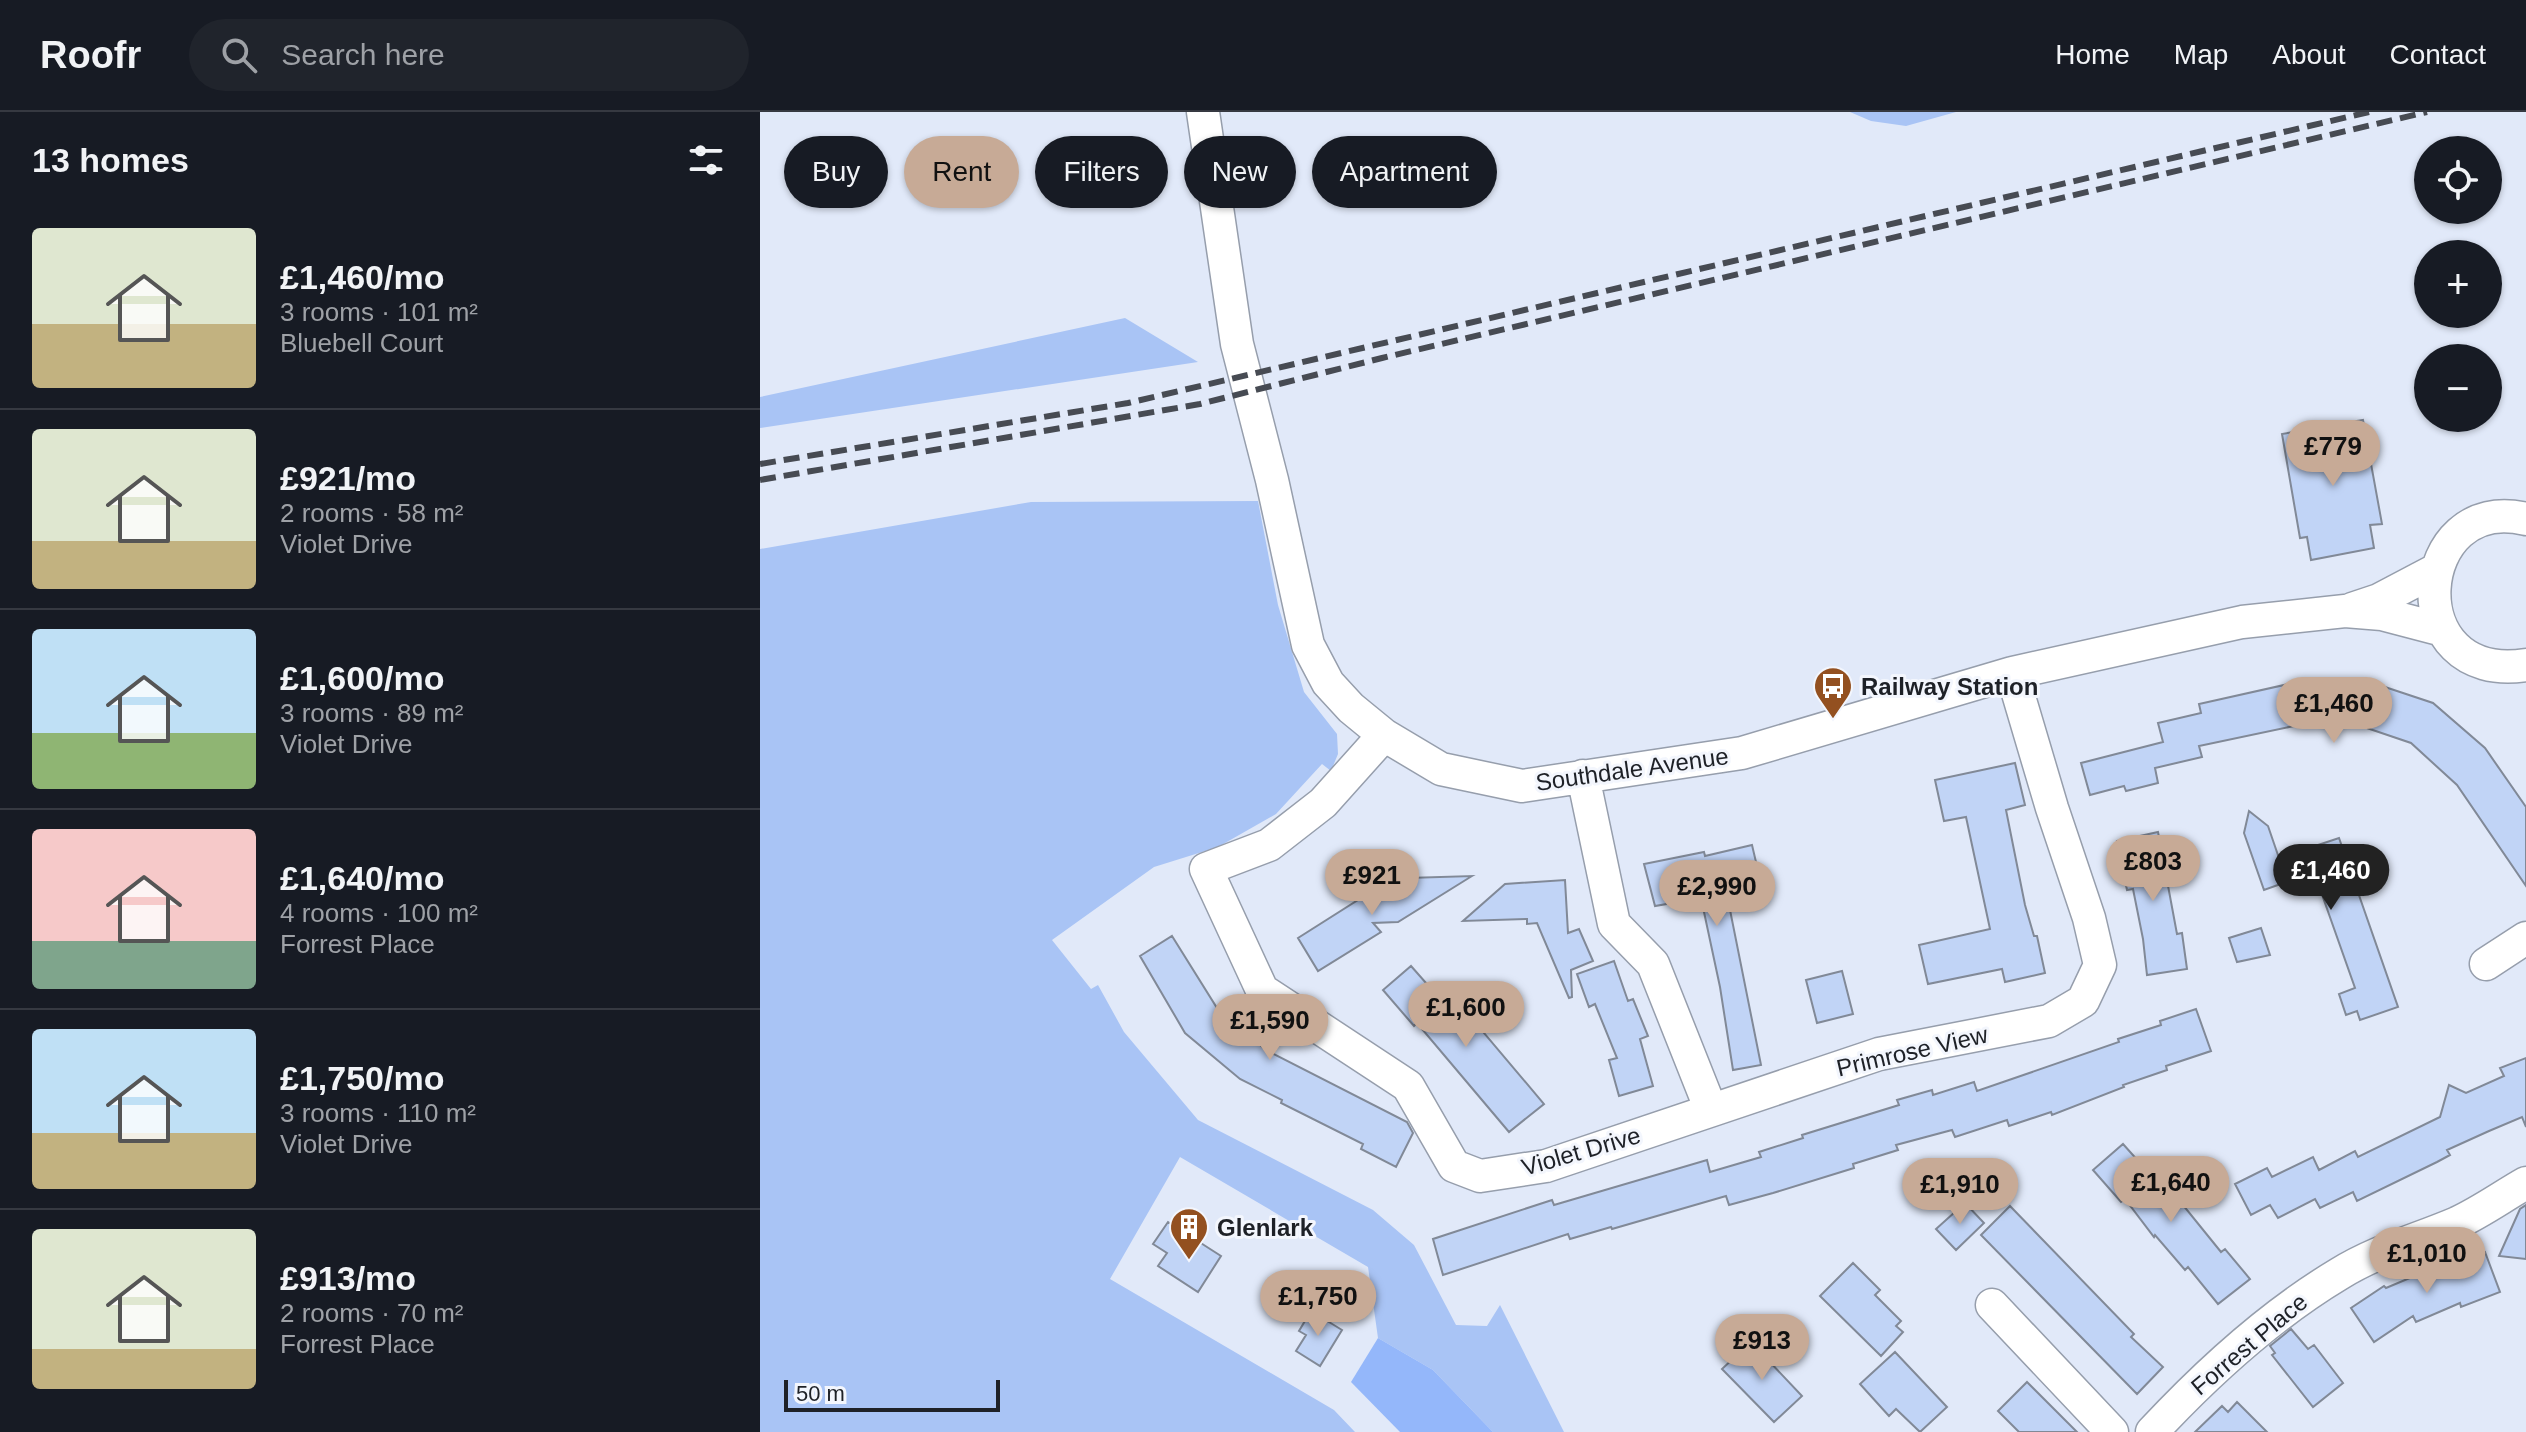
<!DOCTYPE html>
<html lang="en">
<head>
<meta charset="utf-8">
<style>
  :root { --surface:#171b24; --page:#20242c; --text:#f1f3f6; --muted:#9ea1a6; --line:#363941; --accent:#c7aa96 }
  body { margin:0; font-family:Helvetica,sans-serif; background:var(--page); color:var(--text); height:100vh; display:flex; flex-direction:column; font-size:30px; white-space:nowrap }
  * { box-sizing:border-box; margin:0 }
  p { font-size:26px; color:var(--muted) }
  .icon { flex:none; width:44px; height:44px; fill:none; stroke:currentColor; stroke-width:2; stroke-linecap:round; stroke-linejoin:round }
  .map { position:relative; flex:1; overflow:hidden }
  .panel { display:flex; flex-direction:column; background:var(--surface); width:760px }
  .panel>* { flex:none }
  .hud { position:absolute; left:24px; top:24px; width:760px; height:72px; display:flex; gap:16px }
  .tools { position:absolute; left:1654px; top:24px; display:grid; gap:16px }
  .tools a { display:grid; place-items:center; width:88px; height:88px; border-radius:50%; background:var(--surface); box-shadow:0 2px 6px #0004; font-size:40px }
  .scale { position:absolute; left:24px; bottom:20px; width:216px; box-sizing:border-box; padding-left:8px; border:4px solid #1e2127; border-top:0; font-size:22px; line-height:28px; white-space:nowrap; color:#1e2127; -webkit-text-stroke:6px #f3f6fd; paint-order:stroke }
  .price { position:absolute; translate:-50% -68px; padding:0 18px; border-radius:28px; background:var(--accent); color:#111; font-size:26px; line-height:52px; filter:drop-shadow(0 2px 4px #0008) }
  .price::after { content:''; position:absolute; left:50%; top:48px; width:24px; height:18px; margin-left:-12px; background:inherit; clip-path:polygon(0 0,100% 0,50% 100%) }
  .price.on { background:#222; color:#fff }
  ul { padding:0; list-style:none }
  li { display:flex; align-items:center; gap:24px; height:200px; padding:0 32px }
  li+li { border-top:2px solid var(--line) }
  li span { display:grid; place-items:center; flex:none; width:224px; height:160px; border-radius:8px; color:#555 }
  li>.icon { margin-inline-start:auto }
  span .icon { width:96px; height:96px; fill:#fffc; stroke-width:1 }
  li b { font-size:34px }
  h2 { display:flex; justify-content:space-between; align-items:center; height:96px; padding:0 32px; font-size:34px }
  .tag { padding:0 28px; border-radius:36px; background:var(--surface); box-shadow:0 2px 6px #0004; font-size:28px; line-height:72px }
  .tag.on { background:var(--accent); color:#111 }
  header { display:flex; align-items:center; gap:48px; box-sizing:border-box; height:112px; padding:0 40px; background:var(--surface); border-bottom:2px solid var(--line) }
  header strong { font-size:38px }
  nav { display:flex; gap:44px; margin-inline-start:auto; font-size:28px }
  .search { width:560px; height:72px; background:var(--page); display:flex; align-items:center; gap:20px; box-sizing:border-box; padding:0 28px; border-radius:44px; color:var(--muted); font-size:30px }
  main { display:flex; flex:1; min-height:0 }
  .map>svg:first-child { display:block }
  .green { fill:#a9c4f5 }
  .forest { fill:#94b7fa }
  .building { fill:#c1d4f6; stroke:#818997; stroke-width:2 }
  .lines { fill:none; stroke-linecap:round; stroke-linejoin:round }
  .minor-casing { stroke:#969eac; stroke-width:35 }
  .minor { stroke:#fff; stroke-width:32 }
  .rail { stroke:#474b53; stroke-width:6; stroke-dasharray:16 8; stroke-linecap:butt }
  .labels { text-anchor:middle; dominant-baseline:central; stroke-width:6; stroke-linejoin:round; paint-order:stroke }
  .poi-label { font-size:24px; font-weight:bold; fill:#1e2127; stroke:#f3f6fd; text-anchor:start }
  .street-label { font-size:24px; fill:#1e2127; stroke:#f3f6fd }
</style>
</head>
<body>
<header>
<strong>Roofr</strong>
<div class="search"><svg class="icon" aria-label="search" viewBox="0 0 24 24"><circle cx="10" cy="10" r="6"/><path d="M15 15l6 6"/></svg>Search here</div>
<nav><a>Home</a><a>Map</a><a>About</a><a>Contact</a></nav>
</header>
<main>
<section class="panel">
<h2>13 homes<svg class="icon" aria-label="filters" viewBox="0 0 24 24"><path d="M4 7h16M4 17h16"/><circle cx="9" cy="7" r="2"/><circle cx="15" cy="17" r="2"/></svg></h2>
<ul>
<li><span style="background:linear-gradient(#dfe7d0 60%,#c2b280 0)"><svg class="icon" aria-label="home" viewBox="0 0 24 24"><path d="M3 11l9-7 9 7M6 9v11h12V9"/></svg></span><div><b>£1,460/mo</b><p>3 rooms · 101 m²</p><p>Bluebell Court</p></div></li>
<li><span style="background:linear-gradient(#dfe7d0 70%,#c2b280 0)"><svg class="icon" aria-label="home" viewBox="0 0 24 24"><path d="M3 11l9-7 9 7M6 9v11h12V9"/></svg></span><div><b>£921/mo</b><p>2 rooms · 58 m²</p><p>Violet Drive</p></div></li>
<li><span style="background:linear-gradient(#bfe0f5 65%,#8fb573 0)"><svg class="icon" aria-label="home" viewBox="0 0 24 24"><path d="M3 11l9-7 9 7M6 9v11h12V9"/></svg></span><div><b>£1,600/mo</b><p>3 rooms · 89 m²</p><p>Violet Drive</p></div></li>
<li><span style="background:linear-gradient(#f6c9c9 70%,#7fa58c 0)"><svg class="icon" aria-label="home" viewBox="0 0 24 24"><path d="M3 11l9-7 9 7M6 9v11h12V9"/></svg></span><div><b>£1,640/mo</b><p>4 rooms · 100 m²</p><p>Forrest Place</p></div></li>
<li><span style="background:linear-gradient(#bfe0f5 65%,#c2b280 0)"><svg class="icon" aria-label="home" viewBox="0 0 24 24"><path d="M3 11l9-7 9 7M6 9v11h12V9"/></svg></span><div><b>£1,750/mo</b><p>3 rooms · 110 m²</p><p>Violet Drive</p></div></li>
<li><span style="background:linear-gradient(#dfe7d0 75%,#c2b280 0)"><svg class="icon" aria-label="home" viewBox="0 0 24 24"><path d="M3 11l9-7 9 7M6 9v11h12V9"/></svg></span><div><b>£913/mo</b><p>2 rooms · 70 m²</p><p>Forrest Place</p></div></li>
</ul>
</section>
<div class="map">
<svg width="1766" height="1320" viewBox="0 0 1766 1320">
  <rect width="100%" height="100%" fill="#e1e9f9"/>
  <path class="green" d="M1090 0H1196L1146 14 1111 9Z
    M365 206 438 250 0 316V285Z
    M498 389 518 493 544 580 577 622 578 642 571 659 562 652 516 702 458 735 394 755 292 828 331 877 338 873 364 920 438 1008 613 1098 654 1133 696 1213 727 1214 740 1193 804 1320H733L673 1258 618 1226 608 1155 420 1045 350 1167 574 1298 595 1320H0V437L271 390Z"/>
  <path class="forest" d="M618 1226 673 1258 733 1320H640L591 1270Z"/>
  <path class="building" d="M1603 308 1622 412 1610 413 1614 436 1551 448 1547 425 1540 426 1522 322Z
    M1533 571H1613L1673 591 1725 636 1766 695V774L1697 673 1651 631 1598 613 1548 611 1439 634 1442 645 1395 656 1398 671 1366 679 1364 674 1330 683 1321 651 1403 630 1398 611 1441 601 1439 592Z
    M1255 651 1265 693 1246 698 1265 793 1274 824H1277L1285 861 1245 870 1242 857 1168 872 1159 833 1230 817 1206 705 1184 709 1175 668Z
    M1489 699 1508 714 1519 746 1579 726 1638 895 1600 908 1597 899 1586 903 1579 882 1595 876 1554 760 1504 778 1484 721Z
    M1398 720 1417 822 1422 821 1427 857 1387 863 1383 827 1373 777 1367 778 1357 729Z
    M992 733 1003 780 968 788 1001 953 973 958 960 875 941 786 895 794 884 752 944 740 945 744Z
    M712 764 638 810 613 811 621 820 558 859 538 826 617 776 619 780 647 766Z
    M805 768 808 821 819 817 833 849 811 858 812 885 809 886 777 811 767 812V807L703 809 745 772Z
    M1501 816 1510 843 1477 850 1469 826Z
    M412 824 457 896 506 938 647 1010 653 1021 636 1055 601 1037 603 1032 521 991 522 988 480 967 425 921 380 844Z
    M854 849 868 889 873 887 888 924 880 927 893 974 859 984 849 948 857 946 835 892 829 895 817 862Z
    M651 854 688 896 697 889 784 992 749 1020 657 911 654 914 623 878Z
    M1082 859 1093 902 1057 911 1046 868Z
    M1436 897 1451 939 1406 954 1407 958 1363 973 1364 975 1292 1003 1291 1000 1249 1014 1247 1008 1195 1025 1192 1018 1136 1033 1138 1038 1093 1052 1094 1056 1013 1081 969 1093 966 1084 852 1117 851 1115 810 1127 808 1122 683 1163 673 1127 792 1088 794 1093 947 1048 950 1060 1001 1045 999 1040 1043 1026 1042 1023 1139 993 1137 988 1172 978 1173 983 1214 970 1217 979 1359 930 1358 927 1401 913 1400 909Z
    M1766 946V1015L1762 1005 1729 1019 1687 1038 1690 1043 1677 1050 1597 1089 1593 1080 1560 1096 1555 1087 1518 1106 1510 1093 1491 1103 1475 1072 1507 1056 1512 1065 1553 1045 1559 1058 1595 1039 1598 1045 1680 1005 1689 973 1706 981 1744 964 1740 956Z
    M1363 1032 1397 1070 1402 1067 1461 1140 1465 1137 1490 1167 1458 1192 1428 1155 1425 1158 1395 1123 1394 1125 1365 1087 1361 1090 1333 1058Z
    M1205 1091 1224 1111 1196 1138 1176 1117Z
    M1766 1093V1147L1739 1144 1760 1097Z
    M1250 1094 1374 1222 1371 1225 1403 1255 1377 1282 1221 1123Z
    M408 1110 461 1144 438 1180 398 1154 407 1141 393 1132Z
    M1725 1140 1740 1180 1701 1195 1700 1191 1656 1210 1653 1204 1614 1230 1591 1196 1624 1174 1626 1176 1676 1155 1677 1158Z
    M1093 1151 1120 1178 1115 1183 1141 1209 1136 1214 1143 1220 1121 1244 1060 1184Z
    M551 1199 582 1218 560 1254 536 1239 546 1223 539 1219Z
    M1531 1217 1548 1237 1554 1233 1583 1271 1553 1295 1512 1243 1515 1241 1510 1234Z
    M991 1230 1042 1284 1014 1310 962 1257Z
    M1135 1240 1187 1295 1160 1320 1136 1297 1129 1304 1100 1272Z
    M1267 1270 1317 1320H1259L1238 1299Z
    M1477 1290 1507 1320H1435L1462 1294 1468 1300Z"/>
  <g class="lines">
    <g class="minor-casing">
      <path id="minor" d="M443 0 477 232 512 368 548 533 568 571 591 596 624 623 681 657 762 674 982 641 1252 561 1482 510 1585 499 1622 502 1683 518
        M1766 407C1652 379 1636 573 1766 553
        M1592 497 1619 488 1676 458
        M624 623 563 691 509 733 446 757 502 878 648 974 694 1054 720 1064 786 1054 1119 942 1289 909 1323 889 1340 853 1329 806 1292 696 1252 561
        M823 664 854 812 893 852 951 998
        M1726 852 1766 826
        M1232 1193 1352 1320
        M1392 1320C1447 1261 1509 1204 1579 1162 1616 1139 1657 1128 1697 1111 1721 1100 1743 1084 1766 1071"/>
    </g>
    <use href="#minor" class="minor"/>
    <path class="rail" d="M0 352 368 291 1609 0
      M0 368 440 292 622 246 1667 0"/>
  </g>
  <defs>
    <g id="bus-pin" transform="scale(2)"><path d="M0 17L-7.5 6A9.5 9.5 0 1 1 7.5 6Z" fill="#935020" stroke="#f3f6fd"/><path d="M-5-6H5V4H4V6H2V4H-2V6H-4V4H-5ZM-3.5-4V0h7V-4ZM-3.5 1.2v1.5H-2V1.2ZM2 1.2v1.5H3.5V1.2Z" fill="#fff"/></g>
    <g id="building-pin" transform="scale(2)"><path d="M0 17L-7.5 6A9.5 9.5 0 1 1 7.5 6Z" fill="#935020" stroke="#f3f6fd"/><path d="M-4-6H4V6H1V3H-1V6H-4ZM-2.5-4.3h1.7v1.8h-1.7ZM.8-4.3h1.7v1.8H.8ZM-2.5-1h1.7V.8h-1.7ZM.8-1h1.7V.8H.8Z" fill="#fff"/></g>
  </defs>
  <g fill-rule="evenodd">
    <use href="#bus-pin" x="1073" y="574"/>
    <use href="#building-pin" x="429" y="1115"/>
  </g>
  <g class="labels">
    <g class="poi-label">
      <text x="1101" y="574">Railway Station</text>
      <text x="457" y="1115">Glenlark</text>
    </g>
    <g class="street-label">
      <text transform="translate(872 657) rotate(-8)">Southdale Avenue</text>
      <text transform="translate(1152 939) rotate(-13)">Primrose View</text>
      <text transform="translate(821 1039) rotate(-16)">Violet Drive</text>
      <text transform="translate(1489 1232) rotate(-40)">Forrest Place</text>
    </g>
  </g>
</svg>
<div class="tools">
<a><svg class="icon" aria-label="locate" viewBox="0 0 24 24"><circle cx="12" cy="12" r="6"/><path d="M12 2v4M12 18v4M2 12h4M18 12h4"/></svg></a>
<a>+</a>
<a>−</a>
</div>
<div class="scale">50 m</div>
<b class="price" style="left:1573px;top:376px">£779</b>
<b class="price" style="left:1574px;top:633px">£1,460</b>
<b class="price" style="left:1393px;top:791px">£803</b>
<b class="price on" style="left:1571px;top:800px">£1,460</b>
<b class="price" style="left:612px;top:805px">£921</b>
<b class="price" style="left:957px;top:816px">£2,990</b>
<b class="price" style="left:706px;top:937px">£1,600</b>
<b class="price" style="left:510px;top:950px">£1,590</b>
<b class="price" style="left:1411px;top:1112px">£1,640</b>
<b class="price" style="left:1200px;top:1114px">£1,910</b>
<b class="price" style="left:1667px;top:1183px">£1,010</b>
<b class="price" style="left:558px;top:1226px">£1,750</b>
<b class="price" style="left:1002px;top:1270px">£913</b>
<div class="hud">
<a class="tag">Buy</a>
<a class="tag on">Rent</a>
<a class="tag">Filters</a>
<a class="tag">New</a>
<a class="tag">Apartment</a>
</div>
</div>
</main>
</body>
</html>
